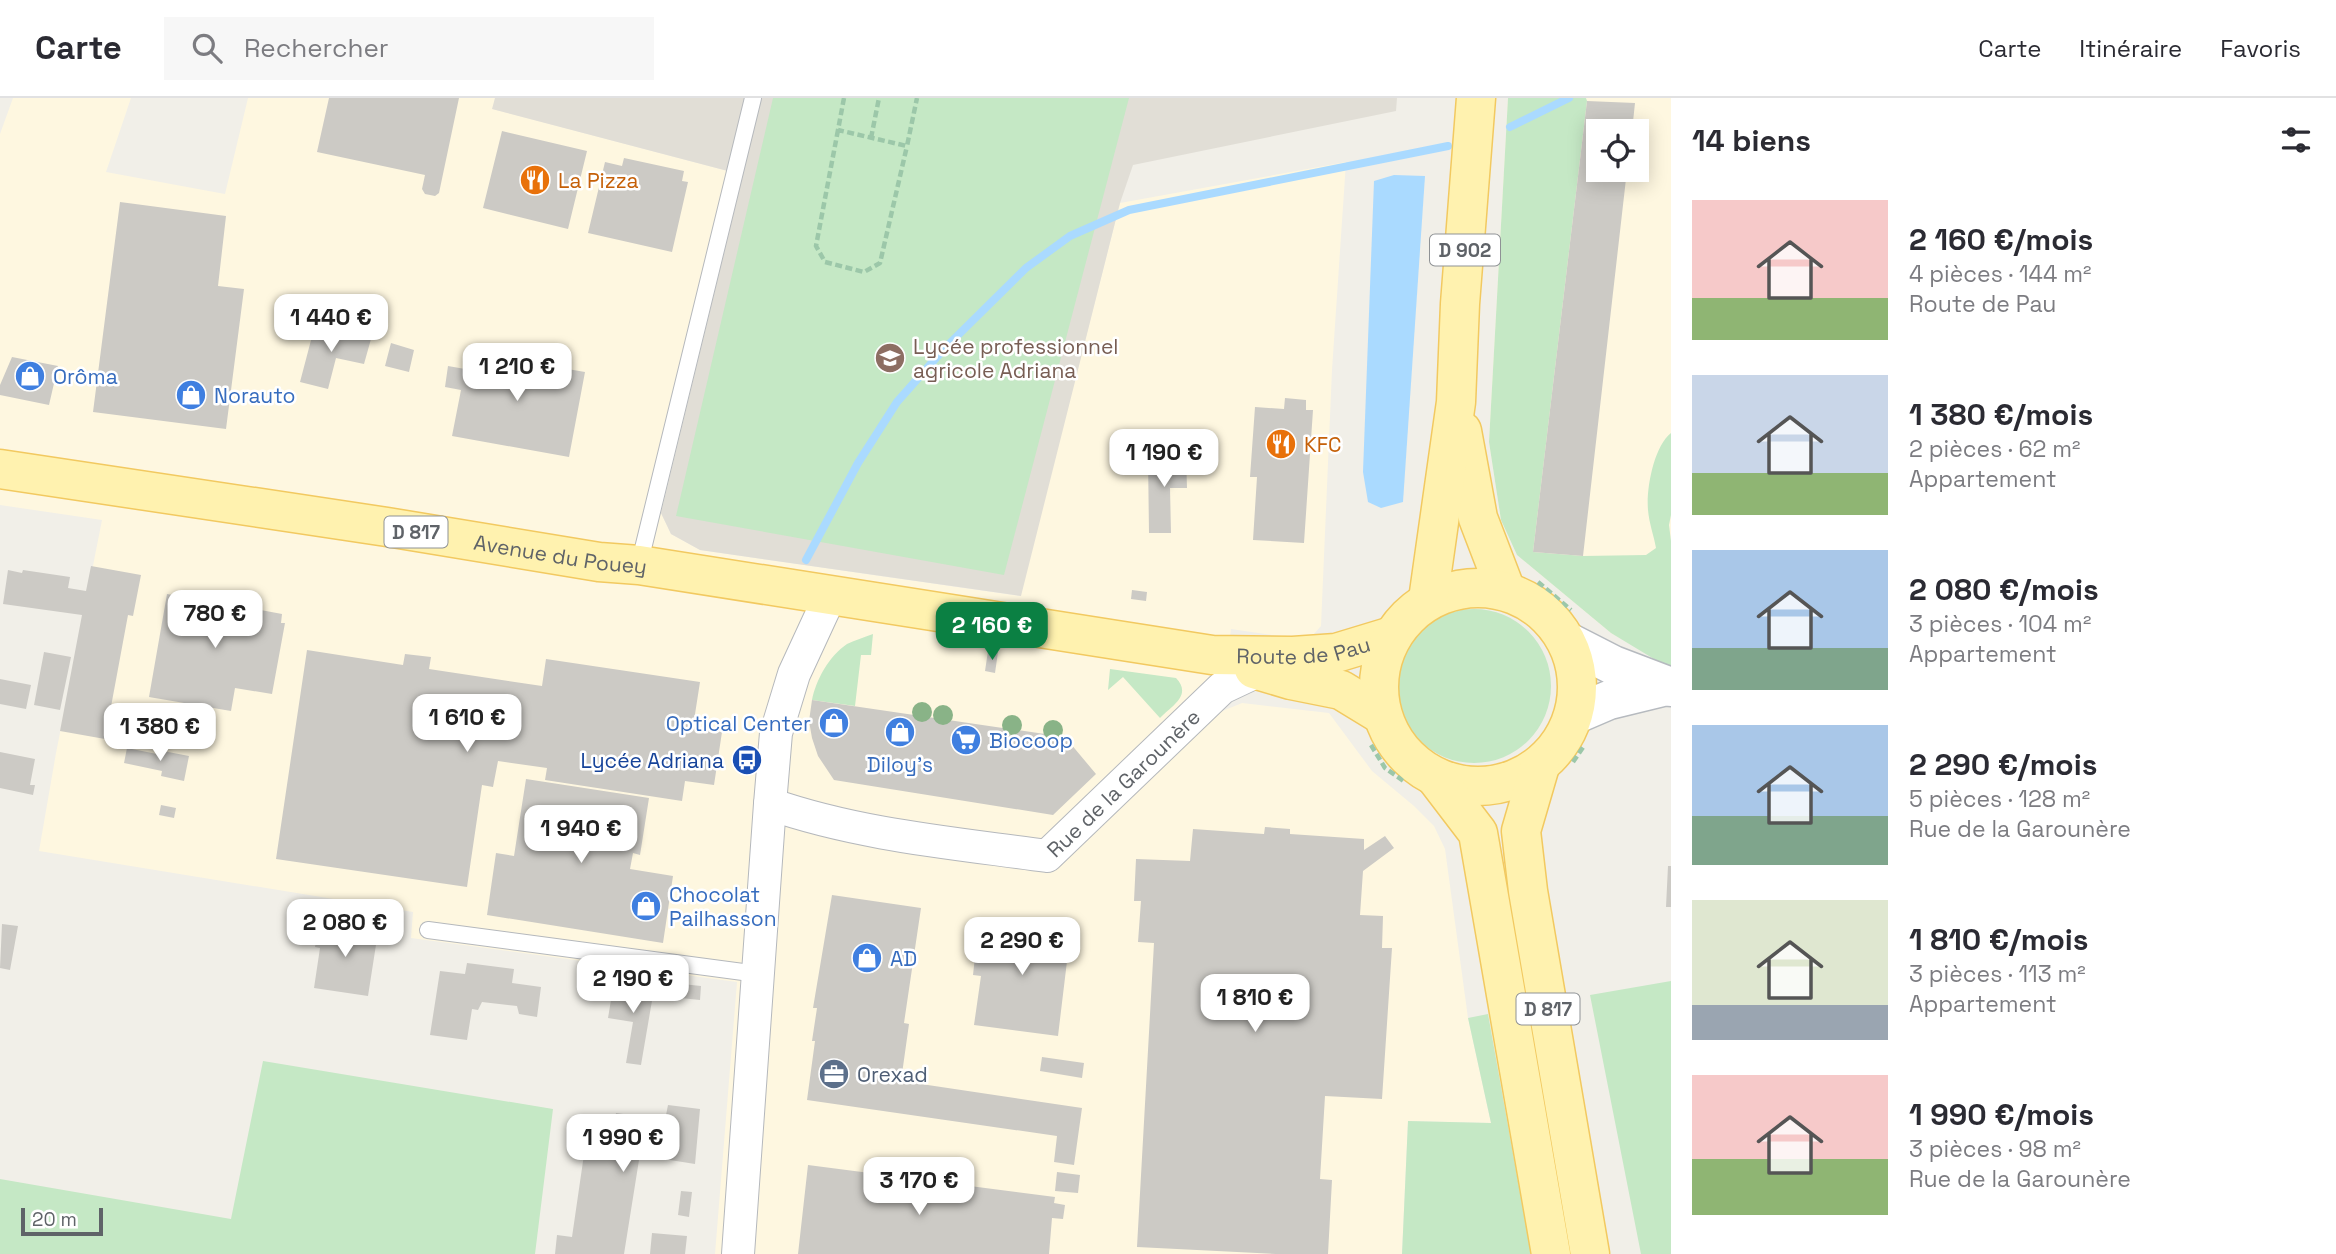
<!DOCTYPE html>
<html lang="fr">
<head>
<meta charset="utf-8">
<style>
  :root { --surface:#fff; --page:#f7f7f7; --text:#2b2b33; --muted:#7c7c81; --line:#e1e1e2; --accent:#0b8043 }
  body { margin:0; font-family:"Space Grotesk",sans-serif; background:var(--page); color:var(--text); height:100vh; display:flex; flex-direction:column; font-size:26px; white-space:nowrap }
  * { box-sizing:border-box; margin:0 }
  p { font-size:23px; color:var(--muted) }
  .icon { flex:none; width:38px; height:38px; fill:none; stroke:currentColor; stroke-width:2; stroke-linecap:round; stroke-linejoin:round }
  .map { position:relative; flex:1; overflow:hidden }
  .drawer { display:flex; flex-direction:column; background:var(--surface); width:665px }
  .drawer>* { flex:none }
  .buttons { position:absolute; left:1586px; top:21px; display:grid; gap:14px }
  .buttons a { display:grid; place-items:center; width:63px; height:63px; border-radius:0px; background:var(--surface); box-shadow:0 4px 18px #0003; font-size:35px }
  .scale { position:absolute; left:21px; bottom:18px; width:82px; box-sizing:border-box; padding-left:7px; border:4px solid #5f6368; border-top:0; font-size:19px; line-height:24px; white-space:nowrap; color:#5f6368; -webkit-text-stroke:5px #fff; paint-order:stroke }
  .price { position:absolute; translate:-50% -60px; padding:0 16px; border-radius:14px; background:#fff; color:#222; font-size:23px; line-height:46px; filter:drop-shadow(0 2px 4px #0008) }
  .price::after { content:''; position:absolute; left:50%; top:42px; width:21px; height:16px; margin-left:-10px; background:inherit; clip-path:polygon(0 0,100% 0,50% 100%) }
  .price.selected { background:var(--accent); color:#fff }
  ul { padding:0; list-style:none }
  li { display:flex; align-items:center; gap:21px; height:175px; padding:0 21px }
  li span { display:grid; place-items:center; flex:none; width:196px; height:140px; border-radius:0px; color:#555 }
  li>.icon { margin-inline-start:auto }
  span .icon { width:84px; height:84px; fill:#fffc; stroke-width:1 }
  li b { font-size:30px }
  h2 { display:flex; justify-content:space-between; align-items:center; height:84px; padding:0 21px; font-size:30px }
  header { display:flex; align-items:center; gap:42px; box-sizing:border-box; height:98px; padding:0 35px; background:var(--surface); border-bottom:2px solid var(--line) }
  header strong { font-size:33px }
  nav { display:flex; gap:38px; margin-inline-start:auto; font-size:24px }
  .search { width:490px; height:63px; background:var(--page); display:flex; align-items:center; gap:18px; box-sizing:border-box; padding:0 24px; border-radius:0px; color:var(--muted); font-size:26px }
  main { display:flex; flex:1; min-height:0 }
  .map>svg:first-child { display:block }
  .commercial { fill:#fef7e0; fill-rule:evenodd }
  .education { fill:#e1ded6 }
  .green { fill:#c5e8c5 }
  .water { fill:#aadaff }
  .lines { fill:none; stroke-linecap:round; stroke-linejoin:round }
  .stream { stroke:#aadaff; stroke-width:8 }
  .building { fill:#cccac5 }
  .lane-casing { stroke:#b5b8bc; stroke-width:18 }
  .street-casing { stroke:#b5b8bc; stroke-width:34 }
  .secondary-casing { stroke:#b6babf; stroke-width:41 }
  .primary-casing { stroke:#f2c960; stroke-width:41 }
  .path { stroke:#9cc7a9; stroke-width:4.5; stroke-dasharray:7 3.5; stroke-linecap:butt }
  .lane { stroke:#fff; stroke-width:16 }
  .street { stroke:#fff; stroke-width:32 }
  .secondary { stroke:#fff; stroke-width:38 }
  .primary { stroke:#fff2af; stroke-width:38 }
  .tree { fill:#89b387 }
  .labels { text-anchor:middle; dominant-baseline:central; stroke-width:5; stroke-linejoin:round; paint-order:stroke }
  .shield { fill:#fff; stroke:#8f9295; stroke-width:2 }
  .shield-label { font-size:19px; font-weight:bold; fill:#5f6368 }
  .food-label { font-size:21px; fill:#c56008; stroke:#fff; text-anchor:start }
  .education-label { font-size:21px; fill:#785e54; stroke:#fff; text-anchor:start }
  .shop-label { font-size:21px; fill:#366cbe; stroke:#fff; text-anchor:start }
  .street-label { font-size:21px; fill:#5f6368; stroke:#fff }
  .transit-label { font-size:21px; fill:#164399; stroke:#fff; text-anchor:end }
  .service-label { font-size:21px; fill:#4e5e75; stroke:#fff; text-anchor:start }
</style>
</head>
<body>
<header>
<strong>Carte</strong>
<div class="search"><svg class="icon" aria-label="search" viewBox="0 0 24 24"><circle cx="10" cy="10" r="6"/><path d="M15 15l6 6"/></svg>Rechercher</div>
<nav><a>Carte</a><a>Itinéraire</a><a>Favoris</a></nav>
</header>
<main>
<div class="map">
<svg width="1671" height="1156" viewBox="0 0 1671 1156">
  <rect width="100%" height="100%" fill="#f1efe8"/>
  <path class="commercial" d="M13 0H131L106 74 225 96 248 0H495L493 11 743 77 661 415 671 436 700 452 1020 498 1120 105 1346 64 1332 272 1321 528 1312 538 1286 539 1231 531 1220 614 1242 605 1329 615 1372 673 1414 708 1434 728 1445 751 1468 920 1491 1025 1408 1023 1402 1156H715L737 884 411 840 413 814 39 753 56 655 102 422 0 407V36Z
    M1508 0H1671V568L1611 535 1517 457 1501 422 1489 344ZM1598 33H1636V72H1598Z"/>
  <path class="education" d="M495 0H1397L1396 13 1133 67 1120 105 1021 498 700 452 671 436 661 415 743 77 492 11Z"/>
  <path class="green" d="M773 0H1129L1004 477 676 418Z
    M1508 0H1586L1587 3 1533 454 1583 458 1646 457 1656 450C1654 438 1649 425 1648 412 1646 391 1654 348 1671 335V417L1669 427 1671 443V568L1659 564 1611 535 1517 457 1501 422 1489 344Z
    M1397 588a77 77 0 1 1 154 0a77 77 0 1 1-154 0Z
    M873 536 871 557H861L855 608 812 602C816 582 829 558 847 546 855 542 865 539 873 536Z
    M1110 571 1176 580C1192 597 1173 607 1160 620L1123 579 1108 592Z
    M1671 883V1156H1641L1590 897Z
    M1488 916 1531 1156H1402L1408 1023 1491 1025 1468 920Z
    M263 963 553 1011 535 1156H0V1081L231 1121Z"/>
  <path class="water" d="M1394 77 1425 78 1403 404 1381 410 1368 404 1363 374 1374 83Z"/>
  <g class="lines">
    <path class="stream" d="M1510 29 1569 0
      M806 462 858 365 897 304 944 251 1026 170 1070 138 1129 112 1448 48"/>
  </g>
  <path class="building" d="M329 0H459L439 95 435 98 425 96 422 91 425 77 317 54Z
    M1587 3 1635 5 1632 33H1598V72H1627L1583 458 1533 454Z
    M502 33 587 53 568 131 483 110Z
    M624 60 684 73 682 83 688 84 672 154 588 135 605 64 622 68Z
    M120 104 226 118 218 188 244 191 226 331 93 314Z
    M315 227 371 241 364 266 336 260 328 291 300 284Z
    M391 245 414 252 409 274 385 268Z
    M468 254 585 274 569 359 452 338 461 292 445 289 448 268 465 271Z
    M12 259 58 268 49 307 0 297V287Z
    M1285 300 1306 302V312H1313L1304 445 1253 442 1257 379H1250L1255 309 1284 311Z
    M1186 358 1187 390H1170L1171 435H1149L1148 359Z
    M91 468 141 477 133 518 128 517 105 641 60 633 82 517 3 506 8 472 22 475 23 472 70 479 68 490 86 493Z
    M191 492 251 503 250 510 282 516 281 525H285L272 596 235 590 231 613 149 599 167 496 190 500Z
    M1132 492 1147 494 1146 503 1131 501Z
    M307 552 403 567 405 556 431 559 429 571 542 588 546 561 700 584 693 629 722 634 714 687 685 683 682 703 545 682 547 670 498 663 493 689 482 687 467 789 276 761Z
    M988 553 998 554 995 575 985 573Z
    M44 554 71 559 60 612 34 607Z
    M0 581 31 587 26 611 0 606Z
    M812 602 1065 639 1096 676 1053 717 834 682 818 658 812 640 809 623Z
    M127 650 162 657 163 653 189 658 184 683 161 678 162 673 124 665Z
    M0 654 35 661 30 687H35L33 697 0 690Z
    M526 681 649 700 640 757 633 755 630 771 673 778 663 845 487 817 496 755 514 758Z
    M161 707 176 710 174 720 159 717Z
    M1265 729 1290 731V736L1364 741V752L1385 738 1394 750 1363 773 1360 817 1383 818 1382 850H1392L1382 1001 1325 998 1320 1081 1332 1082 1328 1156H1276L1137 1149 1154 845 1138 844 1141 803H1134L1136 761 1190 763 1193 731 1264 736Z
    M1668 768H1671V809H1666Z
    M832 797 921 810 904 925 909 926 901 983 1082 1010 1074 1067 1054 1064 1057 1038 807 1002 815 943H812L817 910H813Z
    M296 805 304 806 301 824 293 822Z
    M318 806 339 810 337 823 316 820Z
    M989 820 1071 830 1058 938 974 927 981 878 973 877 975 859 984 860Z
    M2 826 18 828 10 872 0 870Z
    M319 826 378 834 368 898 314 890 320 850 315 849Z
    M467 865 514 871 512 885 541 889 537 919 519 916 517 908 482 904 478 912 472 911 467 942 430 937 440 873 465 876Z
    M614 884 654 891 641 967 626 965 633 924 608 920Z
    M673 885 701 888 700 902 671 899Z
    M1042 959 1084 965 1082 980 1040 973Z
    M668 1007 700 1011 695 1066 645 1058 644 1062H639L624 1156H555L557 1137 572 1139 589 1022 608 1025 609 1020 615 1021 616 1015 665 1022Z
    M808 1067 1055 1099 1054 1105 1065 1107 1063 1121 1052 1120 1049 1156H798Z
    M1057 1074 1080 1077 1078 1095 1055 1093Z
    M681 1093 692 1094 689 1119 678 1117Z
    M652 1135 687 1138 685 1156H650Z"/>
  <g class="lines">
    <g class="lane-casing">
      <path id="lane" d="M639 467 753 0
        M428 832 758 876"/>
    </g>
    <g class="street-casing">
      <g id="street">
        <path id="s1" d="M831 496 794 576 776 635 770 706C859 737 954 745 1047 758L1222 590 1258 573"/>
        <path d="M738 1156 770 706"/>
      </g>
    </g>
    <g class="secondary-casing">
      <path id="secondary" d="M1568 544 1613 567 1671 589
        M1574 617 1609 602 1667 588"/>
    </g>
    <g class="primary-casing">
      <g id="primary">
        <path d="M1462 333 1478 420 1506 493"/>
        <path id="s2" d="M0 371 387 429 599 464 639 467 1212 557 1293 558 1336 555 1392 538"/>
        <circle cx="1478" cy="589" r="99"/>
        <path d="M1428 502 1456 304 1460 206 1476 0"/>
        <path d="M1254 571 1291 582 1341 592 1382 617"/>
        <path d="M1540 668 1521 733 1528 793 1590 1156"/>
        <path d="M1436 680 1478 735 1551 1156"/>
      </g>
    </g>
    <path class="path" d="M844 0 838 32 907 48 917 0
      M838 32 816 148 825 164 864 174 880 165 907 48
      M871 40 879 0
      M1538 484 1571 512
      M1371 647 1385 670 1405 684
      M1573 664 1584 648"/>
    <use href="#lane" class="lane"/>
    <use href="#street" class="street"/>
    <use href="#secondary" class="secondary"/>
    <use href="#primary" class="primary"/>
  </g>
  <g class="tree">
    <circle cx="922" cy="614" r="10"/>
    <circle cx="943" cy="617" r="10"/>
    <circle cx="1012" cy="627" r="10"/>
    <circle cx="1053" cy="632" r="10"/>
  </g>
  <defs>
    <g id="restaurant-disc" transform="scale(1.575)"><circle r="9.5" fill="#e8710a" stroke="#fff"/><path d="M-5-6h1v4h1v-4h1v4h1v-4h1v5L-1.5 .5V6h-2V.5L-5-1ZM5-6V6H3V1.5H1.5Q1.5-4 5-6Z" fill="#fff"/></g>
    <g id="school-disc" transform="scale(1.575)"><circle r="9.5" fill="#8d6e63" stroke="#fff"/><path d="M0-5L7-2L0 1L-7-2ZM-4 1L0 2.5L4 1V4Q0 6-4 4Z" fill="#fff"/></g>
    <g id="shop-disc" transform="scale(1.575)"><circle r="9.5" fill="#3f7fe0" stroke="#fff"/><path d="M-5-2.5h2.3a2.7 3.5 0 0 1 5.4 0H5L5.5 6h-11ZM-1.5-2.5h3a1.5 2.3 0 0 0-3 0Z" fill="#fff"/></g>
    <g id="supermarket-disc" transform="scale(1.575)"><circle r="9.5" fill="#3f7fe0" stroke="#fff"/><path d="M-6-5.5h2.5l.6 2H6L4.5 2H-2.5L-4.4-4H-6ZM-1.5 3.2a1.3 1.3 0 1 0 .1 0ZM3 3.2a1.3 1.3 0 1 0 .1 0Z" fill="#fff"/></g>
    <g id="bus-disc" transform="scale(1.575)"><circle r="9.5" fill="#1a4fb4" stroke="#fff"/><path d="M-5-6H5V4H4V6H2V4H-2V6H-4V4H-5ZM-3.5-4V0h7V-4ZM-3.5 1.2v1.5H-2V1.2ZM2 1.2v1.5H3.5V1.2Z" fill="#fff"/></g>
    <g id="office-disc" transform="scale(1.575)"><circle r="9.5" fill="#5c6f8a" stroke="#fff"/><path d="M-6-3h4V-5.5h4V-3h4V5H-6ZM-1-4.5V-3h2v-1.5ZM-6 0V1H6V0Z" fill="#fff"/></g>
  </defs>
  <g fill-rule="evenodd">
    <use href="#restaurant-disc" x="535" y="82"/>
    <use href="#school-disc" x="890" y="260"/>
    <use href="#shop-disc" x="30" y="278"/>
    <use href="#shop-disc" x="191" y="297"/>
    <use href="#restaurant-disc" x="1281" y="346"/>
    <use href="#shop-disc" x="834" y="625"/>
    <use href="#shop-disc" x="900" y="634"/>
    <use href="#supermarket-disc" x="966" y="642"/>
    <use href="#bus-disc" x="747" y="662"/>
    <use href="#shop-disc" x="646" y="808"/>
    <use href="#shop-disc" x="867" y="860"/>
    <use href="#office-disc" x="834" y="976"/>
  </g>
  <g class="labels">
    <g class="shield">
      <rect x="1430" y="136.5" width="70" height="31" rx="5"/>
      <rect x="384.5" y="418.5" width="63" height="31" rx="5"/>
      <rect x="1516.5" y="895.5" width="63" height="31" rx="5"/>
    </g>
    <g class="shield-label">
      <text x="1465" y="152">D 902</text>
      <text x="416" y="434">D 817</text>
      <text x="1548" y="911">D 817</text>
    </g>
    <g class="food-label">
      <text x="558" y="82">La Pizza</text>
      <text x="1304" y="346">KFC</text>
    </g>
    <g class="education-label">
      <text x="913" y="248">Lycée professionnel<tspan x="913" dy="24">agricole Adriana</tspan></text>
    </g>
    <g class="shop-label">
      <text x="53" y="278">Orôma</text>
      <text x="214" y="297">Norauto</text>
      <text x="811" y="625" text-anchor="end">Optical Center</text>
      <text x="989" y="642">Biocoop</text>
      <text x="900" y="666" text-anchor="middle">Diloy's</text>
      <text x="669" y="796">Chocolat<tspan x="669" dy="24">Pailhasson</tspan></text>
      <text x="890" y="860">AD</text>
    </g>
    <g class="street-label">
      <text stroke="none"><textPath href="#s2" startOffset="567">Avenue du Pouey</textPath></text>
      <text stroke="none"><textPath href="#s2" startOffset="1318">Route de Pau</textPath></text>
      <text stroke="none"><textPath href="#s1" startOffset="609">Rue de la Garounère</textPath></text>
    </g>
    <g class="transit-label">
      <text x="724" y="662">Lycée Adriana</text>
    </g>
    <g class="service-label">
      <text x="857" y="976">Orexad</text>
    </g>
  </g>
</svg>
<div class="buttons">
<a><svg class="icon" aria-label="locate" viewBox="0 0 24 24"><circle cx="12" cy="12" r="6"/><path d="M12 2v4M12 18v4M2 12h4M18 12h4"/></svg></a>
</div>
<div class="scale">20 m</div>
<b class="price" style="left:331px;top:256px">1 440 €</b>
<b class="price" style="left:517px;top:305px">1 210 €</b>
<b class="price" style="left:1164px;top:391px">1 190 €</b>
<b class="price" style="left:215px;top:552px">780 €</b>
<b class="price selected" style="left:992px;top:564px">2 160 €</b>
<b class="price" style="left:467px;top:656px">1 610 €</b>
<b class="price" style="left:160px;top:665px">1 380 €</b>
<b class="price" style="left:581px;top:767px">1 940 €</b>
<b class="price" style="left:345px;top:861px">2 080 €</b>
<b class="price" style="left:1022px;top:879px">2 290 €</b>
<b class="price" style="left:633px;top:917px">2 190 €</b>
<b class="price" style="left:1255px;top:936px">1 810 €</b>
<b class="price" style="left:623px;top:1076px">1 990 €</b>
<b class="price" style="left:919px;top:1119px">3 170 €</b>
</div>
<section class="drawer">
<h2>14 biens<svg class="icon" aria-label="filters" viewBox="0 0 24 24"><path d="M4 7h16M4 17h16"/><circle cx="9" cy="7" r="2"/><circle cx="15" cy="17" r="2"/></svg></h2>
<ul>
<li><span style="background:linear-gradient(#f6c9c9 70%,#8fb573 0)"><svg class="icon" aria-label="home" viewBox="0 0 24 24"><path d="M3 11l9-7 9 7M6 9v11h12V9"/></svg></span><div><b>2 160 €/mois</b><p>4 pièces · 144 m²</p><p>Route de Pau</p></div></li>
<li><span style="background:linear-gradient(#c9d6e8 70%,#8fb573 0)"><svg class="icon" aria-label="home" viewBox="0 0 24 24"><path d="M3 11l9-7 9 7M6 9v11h12V9"/></svg></span><div><b>1 380 €/mois</b><p>2 pièces · 62 m²</p><p>Appartement</p></div></li>
<li><span style="background:linear-gradient(#a9c7e8 70%,#7fa58c 0)"><svg class="icon" aria-label="home" viewBox="0 0 24 24"><path d="M3 11l9-7 9 7M6 9v11h12V9"/></svg></span><div><b>2 080 €/mois</b><p>3 pièces · 104 m²</p><p>Appartement</p></div></li>
<li><span style="background:linear-gradient(#a9c7e8 65%,#7fa58c 0)"><svg class="icon" aria-label="home" viewBox="0 0 24 24"><path d="M3 11l9-7 9 7M6 9v11h12V9"/></svg></span><div><b>2 290 €/mois</b><p>5 pièces · 128 m²</p><p>Rue de la Garounère</p></div></li>
<li><span style="background:linear-gradient(#dfe7d0 75%,#9aa5b1 0)"><svg class="icon" aria-label="home" viewBox="0 0 24 24"><path d="M3 11l9-7 9 7M6 9v11h12V9"/></svg></span><div><b>1 810 €/mois</b><p>3 pièces · 113 m²</p><p>Appartement</p></div></li>
<li><span style="background:linear-gradient(#f6c9c9 60%,#8fb573 0)"><svg class="icon" aria-label="home" viewBox="0 0 24 24"><path d="M3 11l9-7 9 7M6 9v11h12V9"/></svg></span><div><b>1 990 €/mois</b><p>3 pièces · 98 m²</p><p>Rue de la Garounère</p></div></li>
</ul>
</section>
</main>
</body>
</html>
